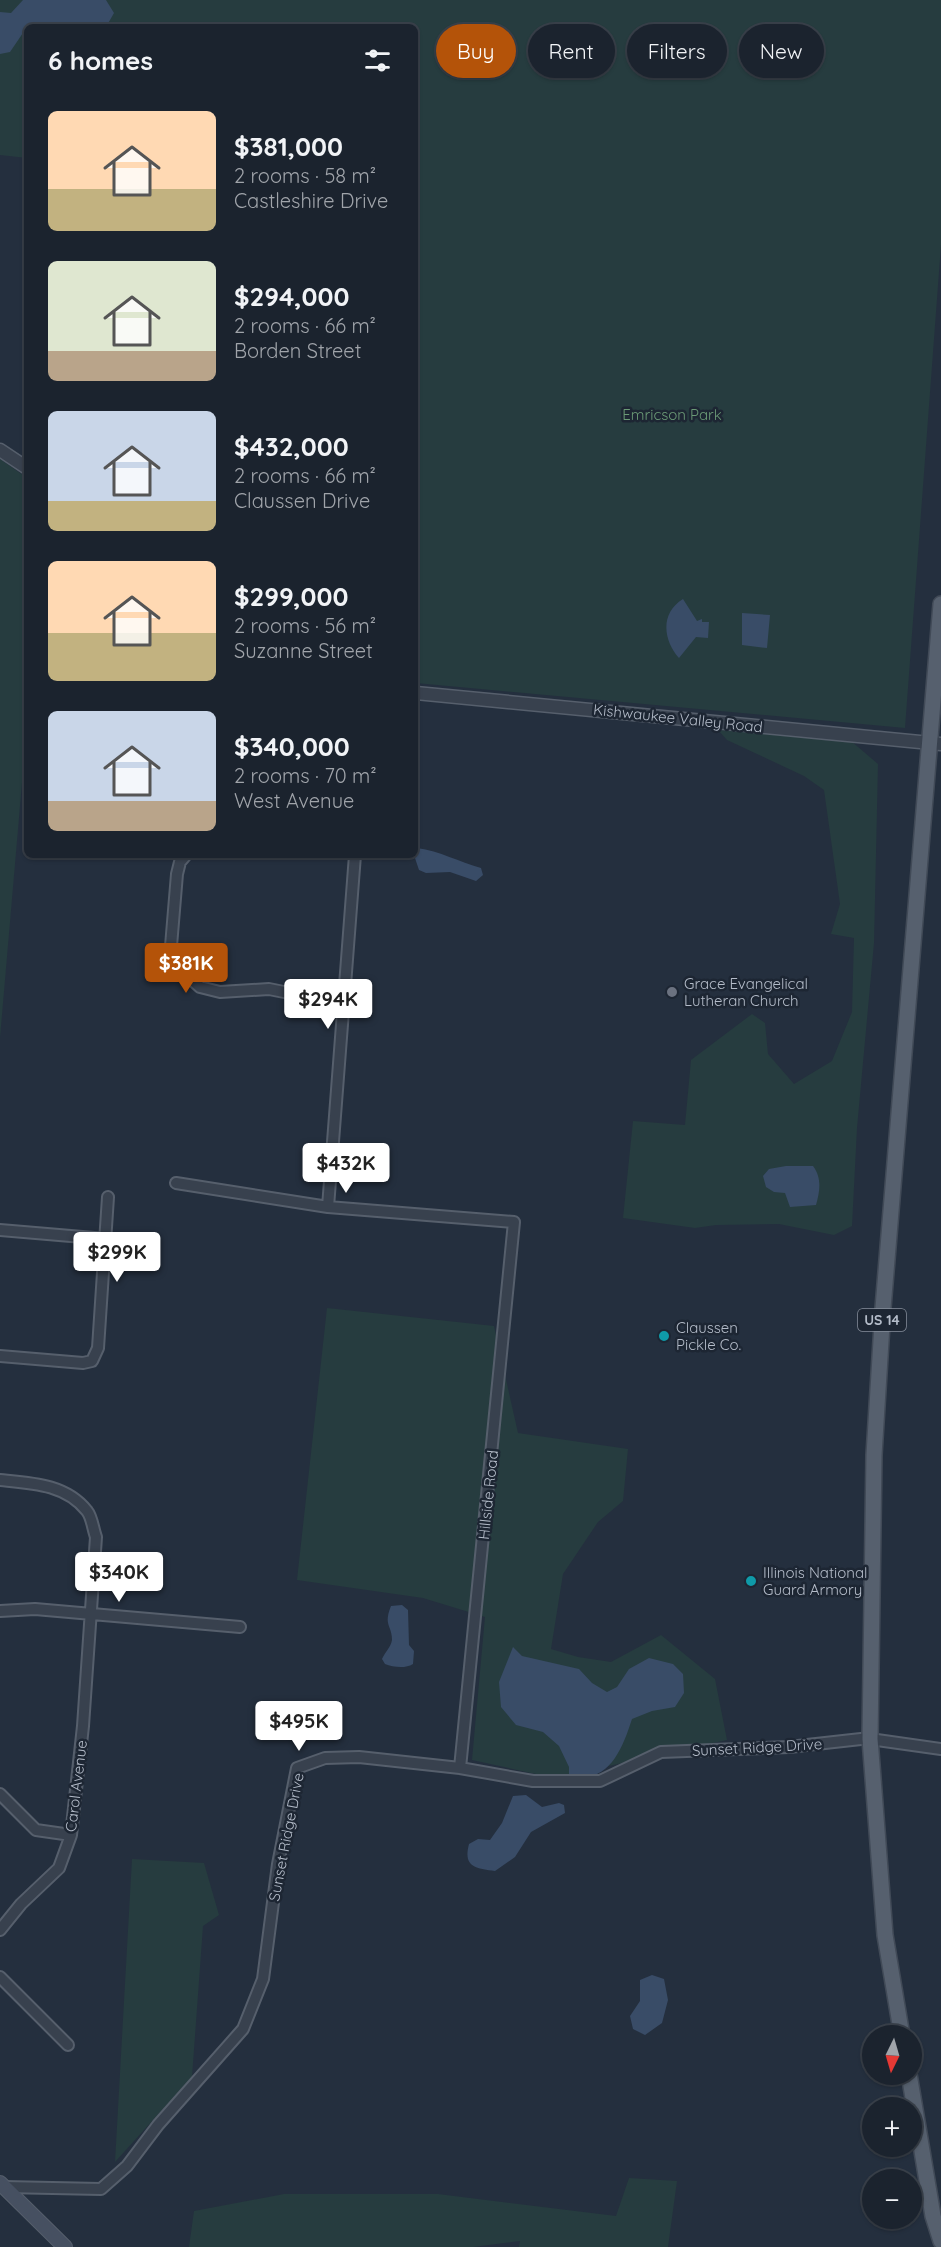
<!DOCTYPE html>
<html lang="en">
<head>
<meta charset="utf-8">
<style>
  :root { --surface:#1b232e; --page:#282f3a; --text:#f1f3f6; --muted:#a0a4aa; --line:#39404a; --accent:#b45309 }
  body { margin:0; font-family:Quicksand,sans-serif; background:var(--page); color:var(--text); height:100vh; display:flex; flex-direction:column; font-size:22px; white-space:nowrap }
  * { box-sizing:border-box; margin:0 }
  p { font-size:20px; color:var(--muted) }
  .icon { flex:none; width:33px; height:33px; fill:none; stroke:currentColor; stroke-width:2; stroke-linecap:round; stroke-linejoin:round }
  .map { position:relative; flex:1; overflow:hidden }
  .drawer { position:absolute; left:24px; top:24px; width:394px; height:834px; display:flex; flex-direction:column; background:var(--surface); border-radius:9px; box-shadow:0 2px 4px #0004,0 0 0 2px var(--line) }
  .drawer>* { flex:none }
  .guide { position:absolute; left:436px; top:24px; width:414px; height:54px; display:flex; gap:12px }
  .needle { width:39px; rotate:185deg }
  .controls { position:absolute; left:862px; top:2025px; display:grid; gap:12px }
  .controls a { display:grid; place-items:center; width:60px; height:60px; border-radius:50%; background:var(--surface); box-shadow:0 2px 4px #0004,0 0 0 2px var(--line); font-size:30px }
  .price { position:absolute; translate:-50% -51px; padding:0 14px; border-radius:6px; background:#fff; color:#222; font-size:20px; line-height:39px; filter:drop-shadow(0 2px 3px #0008) }
  .price::after { content:''; position:absolute; left:50%; top:36px; width:18px; height:14px; margin-left:-9px; background:inherit; clip-path:polygon(0 0,100% 0,50% 100%) }
  .price.on { background:var(--accent); color:#fff }
  ul { padding:0; list-style:none }
  li { display:flex; align-items:center; gap:18px; height:150px; padding:0 24px }
  li span { display:grid; place-items:center; flex:none; width:168px; height:120px; border-radius:9px; color:#555 }
  li>.icon { margin-inline-start:auto }
  span .icon { width:72px; height:72px; fill:#fffc; stroke-width:1 }
  li b { font-size:26px }
  h2 { display:flex; justify-content:space-between; align-items:center; height:72px; padding:0 24px; font-size:26px }
  .chip { padding:0 21px; border-radius:27px; background:var(--surface); box-shadow:0 2px 4px #0004,0 0 0 2px var(--line); font-size:21px; line-height:54px }
  .chip.on { background:var(--accent); color:#fff }
  .map>svg:first-child { display:block }
  .green { fill:#263c3f }
  .water { fill:#394c67 }
  .lines { fill:none; stroke-linecap:round; stroke-linejoin:round }
  .minor-casing { stroke:#565f6c; stroke-width:14 }
  .tertiary-casing { stroke:#565f6c; stroke-width:15 }
  .secondary-casing { stroke:#565f6c; stroke-width:16 }
  .primary-casing { stroke:#414a57; stroke-width:18 }
  .minor { stroke:#38414e; stroke-width:10 }
  .tertiary { stroke:#38414e; stroke-width:12 }
  .secondary { stroke:#465061; stroke-width:14 }
  .primary { stroke:#56606e; stroke-width:15 }
  .worship-dot { fill:#6b7280; stroke:#1d2633; stroke-width:2 }
  .culture-dot { fill:#0f9aa8; stroke:#1d2633; stroke-width:2 }
  .labels { text-anchor:middle; dominant-baseline:central; stroke-width:5; stroke-linejoin:round; paint-order:stroke }
  .shield { fill:#1d2633; stroke:#878f9c; stroke-width:1.5 }
  .shield-label { font-size:14px; font-weight:bold; fill:#b4bcc9 }
  .park-label { font-size:15px; fill:#6b9a76; stroke:#1d2633 }
  .street-label { font-size:15px; fill:#b4bcc9; stroke:#1d2633 }
  .poi-label { font-size:15px; fill:#b4bcc9; stroke:#1d2633; text-anchor:start }
</style>
</head>
<body>
<div class="map">
<svg width="941" height="2247" viewBox="0 0 941 2247">
  <rect width="100%" height="100%" fill="#242f3e"/>
  <path class="green" d="M0 0H941V245L905 728 416 683V27H27V158L0 155Z
    M0 459 27 478V725L0 1038Z
    M718 730 851 741 878 764 874 943 857 1128 852 1226 834 1235 779 1224 716 1225 695 1228 623 1218 633 1121 685 1125 691 1060 752 1014 765 1023 768 1054 794 1084 832 1061 852 1012 854 938 831 934 840 904 824 790 804 776 727 740Z
    M327 1308 494 1326 518 1433 628 1449 623 1501 598 1522 563 1574 551 1649 578 1657 611 1662 661 1635 715 1679 727 1740 554 1778 472 1760 485 1617 423 1598 297 1580Z
    M132 1859 204 1863 219 1915 203 1926 192 2077 115 2162Z
    M629 2178 677 2181 668 2247H519L520 2241 473 2247H189L194 2211 284 2194H438L616 2216Z"/>
  <path class="water" d="M23 0H106L114 13 106 27H76L47 22 27 27 10 52 0 54V12L11 13Z
    M683 599 697 621 702 619V622H709L708 638 696 637 679 658C663 640 660 613 683 599Z
    M742 613 770 615 767 648 742 645Z
    M417 848C440 851 459 862 481 868L483 875 476 881 450 872 426 873 419 870 414 855Z
    M786 1166H813C822 1178 820 1191 816 1205L790 1207 785 1193 774 1192 766 1187 763 1176 769 1169Z
    M402 1605 408 1610 409 1645 414 1651 413 1664C405 1669 393 1667 385 1664L382 1659C385 1652 391 1647 392 1640 392 1625 383 1626 391 1606Z
    M513 1647 522 1656 579 1669 592 1683 607 1692 617 1687 629 1669 649 1658 673 1664 683 1674 684 1693 675 1707 652 1711 632 1719C622 1750 608 1786 569 1775V1767L559 1746 543 1732 516 1725 501 1707 499 1682Z
    M526 1795 542 1807 559 1803 564 1805 565 1813 531 1832 515 1857 495 1871C475 1868 463 1867 469 1844L478 1839 490 1840 502 1823 513 1796Z
    M652 1975 664 1979 668 2000 662 2023 645 2035 633 2029 630 2016 640 2001V1980Z"/>
  <g class="lines">
    <g class="minor-casing">
      <path id="minor" d="M186 855 180 862 177 874 171 946 179 968 200 987 220 992 269 989 294 994 316 1004 344 1007
        M176 1183 328 1207 514 1222 460 1768
        M328 1207 355 855
        M0 1230 106 1239
        M0 1356 83 1363 92 1361 98 1348 108 1197
        M0 1480C31 1483 66 1484 87 1511 92 1517 93 1529 96 1537L83 1726 71 1835 59 1868 21 1904 0 1930
        M0 1611 35 1609 240 1627
        M870 1739 941 1749
        M0 1794 36 1830 71 1835
        M0 1977 68 2045
        M4 2187 101 2189 127 2166 158 2125 243 2029 263 1979 278 1864 297 1768 325 1758 359 1757 460 1768 533 1781H600L661 1752 789 1747 870 1738"/>
    </g>
    <g class="tertiary-casing">
      <path id="tertiary" d="M0 450 27 468
        M416 693 941 744"/>
    </g>
    <g class="secondary-casing">
      <path id="secondary" d="M0 2183 65 2247"/>
    </g>
    <g class="primary-casing">
      <path id="primary" d="M902 2036 885 1935 870 1739 874 1455 883 1308 941 604
        M909 2074 933 2216 941 2241"/>
    </g>
    <use href="#minor" class="minor"/>
    <use href="#tertiary" class="tertiary"/>
    <use href="#secondary" class="secondary"/>
    <use href="#primary" class="primary"/>
  </g>
  <circle class="worship-dot" cx="672" cy="992" r="6"/>
  <g class="culture-dot">
    <circle cx="664" cy="1336" r="6"/>
    <circle cx="751" cy="1581" r="6"/>
  </g>
  <g class="labels">
    <rect class="shield" x="858" y="1309" width="48" height="22" rx="4.5"/>
    <g class="shield-label">
      <text x="882" y="1320">US 14</text>
    </g>
    <g class="park-label">
      <text x="672" y="414">Emricson Park</text>
    </g>
    <g class="street-label">
      <text transform="translate(678 718) rotate(6)">Kishwaukee Valley Road</text>
      <text transform="translate(488 1495) rotate(-84)">Hillside Road</text>
      <text transform="translate(757 1747) rotate(-3)">Sunset Ridge Drive</text>
      <text transform="translate(76 1786) rotate(-83)">Carol Avenue</text>
      <text transform="translate(286 1837) rotate(-79)">Sunset Ridge Drive</text>
    </g>
    <g class="poi-label">
      <text x="684" y="983">Grace Evangelical<tspan x="684" dy="17">Lutheran Church</tspan></text>
      <text x="676" y="1327">Claussen<tspan x="676" dy="17">Pickle Co.</tspan></text>
      <text x="763" y="1572">Illinois National<tspan x="763" dy="17">Guard Armory</tspan></text>
    </g>
  </g>
</svg>
<div class="controls">
<a><svg class="needle" viewBox="-14 -14 28 28"><path d="M0-13l5 13h-10z" fill="#e53935"/><path d="M0 13l5-13h-10z" fill="#a0a4aa"/></svg></a>
<a>+</a>
<a>−</a>
</div>
<b class="price on" style="left:186px;top:994px">$381K</b>
<b class="price" style="left:328px;top:1030px">$294K</b>
<b class="price" style="left:346px;top:1194px">$432K</b>
<b class="price" style="left:117px;top:1283px">$299K</b>
<b class="price" style="left:119px;top:1603px">$340K</b>
<b class="price" style="left:299px;top:1752px">$495K</b>
<div class="guide">
<a class="chip on">Buy</a>
<a class="chip">Rent</a>
<a class="chip">Filters</a>
<a class="chip">New</a>
</div>
<section class="drawer">
<h2>6 homes<svg class="icon" aria-label="filters" viewBox="0 0 24 24"><path d="M4 7h16M4 17h16"/><circle cx="9" cy="7" r="2"/><circle cx="15" cy="17" r="2"/></svg></h2>
<ul>
<li><span style="background:linear-gradient(#ffd9b3 65%,#c2b280 0)"><svg class="icon" aria-label="home" viewBox="0 0 24 24"><path d="M3 11l9-7 9 7M6 9v11h12V9"/></svg></span><div><b>$381,000</b><p>2 rooms · 58 m²</p><p>Castleshire Drive</p></div></li>
<li><span style="background:linear-gradient(#dfe7d0 75%,#b9a48a 0)"><svg class="icon" aria-label="home" viewBox="0 0 24 24"><path d="M3 11l9-7 9 7M6 9v11h12V9"/></svg></span><div><b>$294,000</b><p>2 rooms · 66 m²</p><p>Borden Street</p></div></li>
<li><span style="background:linear-gradient(#c9d6e8 75%,#c2b280 0)"><svg class="icon" aria-label="home" viewBox="0 0 24 24"><path d="M3 11l9-7 9 7M6 9v11h12V9"/></svg></span><div><b>$432,000</b><p>2 rooms · 66 m²</p><p>Claussen Drive</p></div></li>
<li><span style="background:linear-gradient(#ffd9b3 60%,#c2b280 0)"><svg class="icon" aria-label="home" viewBox="0 0 24 24"><path d="M3 11l9-7 9 7M6 9v11h12V9"/></svg></span><div><b>$299,000</b><p>2 rooms · 56 m²</p><p>Suzanne Street</p></div></li>
<li><span style="background:linear-gradient(#c9d6e8 75%,#b9a48a 0)"><svg class="icon" aria-label="home" viewBox="0 0 24 24"><path d="M3 11l9-7 9 7M6 9v11h12V9"/></svg></span><div><b>$340,000</b><p>2 rooms · 70 m²</p><p>West Avenue</p></div></li>
</ul>
</section>
</div>
</body>
</html>
